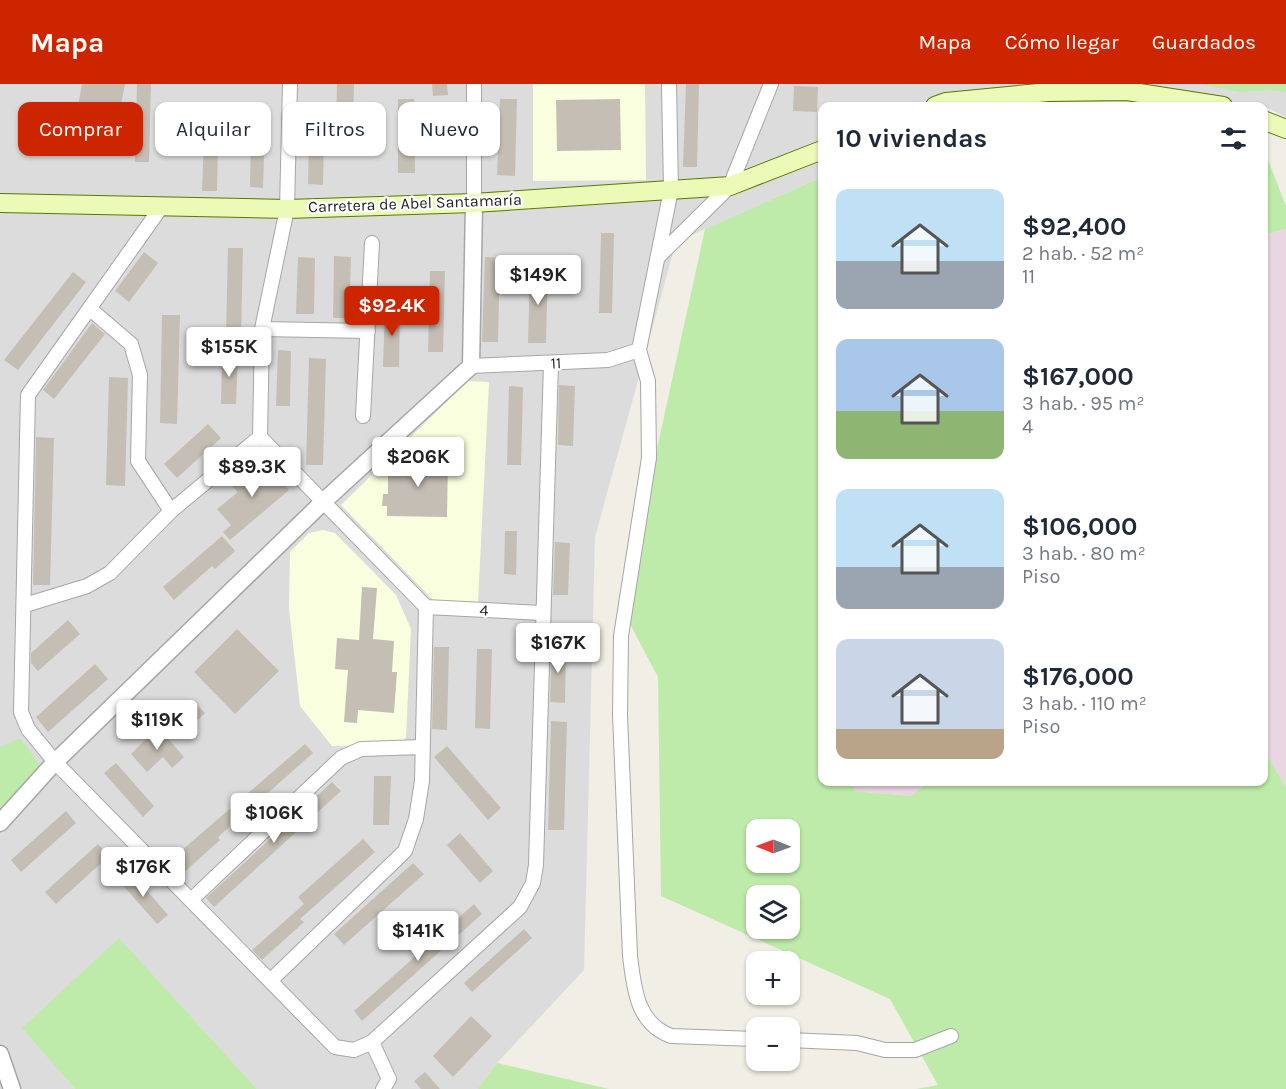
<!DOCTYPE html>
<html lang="es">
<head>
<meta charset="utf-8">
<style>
  :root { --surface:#fff; --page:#f6f6f7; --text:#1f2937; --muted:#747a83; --accent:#cd2500 }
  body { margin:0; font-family:Karla,sans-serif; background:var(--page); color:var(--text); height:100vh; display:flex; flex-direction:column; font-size:22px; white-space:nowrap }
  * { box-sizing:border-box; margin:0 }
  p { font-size:20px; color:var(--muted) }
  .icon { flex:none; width:33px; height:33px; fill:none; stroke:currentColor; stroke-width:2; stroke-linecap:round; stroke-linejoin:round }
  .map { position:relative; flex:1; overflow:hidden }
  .sheet { position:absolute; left:818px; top:18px; width:450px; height:684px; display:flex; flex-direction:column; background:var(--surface); border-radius:12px; box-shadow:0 2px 4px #0004 }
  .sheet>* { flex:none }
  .guide { position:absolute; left:18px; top:18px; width:570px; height:54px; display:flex; gap:12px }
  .needle { width:39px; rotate:271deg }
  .controls { position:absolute; left:746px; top:735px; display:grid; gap:12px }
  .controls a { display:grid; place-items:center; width:54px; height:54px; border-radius:12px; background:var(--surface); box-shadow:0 2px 4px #0004; font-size:30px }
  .price { position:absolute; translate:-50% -51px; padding:0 14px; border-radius:6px; background:#fff; color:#222; font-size:20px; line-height:39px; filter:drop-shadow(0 2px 3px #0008) }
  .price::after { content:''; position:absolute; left:50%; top:36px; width:18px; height:14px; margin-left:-9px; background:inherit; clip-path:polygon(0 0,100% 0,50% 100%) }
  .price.active { background:var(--accent); color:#fff }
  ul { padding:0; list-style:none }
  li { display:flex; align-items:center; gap:18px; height:150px; padding:0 18px }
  li span { display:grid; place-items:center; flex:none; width:168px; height:120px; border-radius:12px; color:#555 }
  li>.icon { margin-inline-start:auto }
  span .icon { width:72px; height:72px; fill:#fffc; stroke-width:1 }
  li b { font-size:26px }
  h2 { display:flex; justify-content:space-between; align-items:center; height:72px; padding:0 18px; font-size:26px }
  .pill { padding:0 21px; border-radius:12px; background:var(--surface); box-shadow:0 2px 4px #0004; font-size:21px; line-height:54px }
  .pill.active { background:var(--accent); color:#fff }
  header { display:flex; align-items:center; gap:36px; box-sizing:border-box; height:84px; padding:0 30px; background:var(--accent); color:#fff }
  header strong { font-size:28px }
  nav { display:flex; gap:33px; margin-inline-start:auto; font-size:21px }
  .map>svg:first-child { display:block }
  .residential { fill:#dddcdc }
  .industrial { fill:#e9d6e2 }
  .education { fill:#f9ffde }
  .grass { fill:#beeba9; fill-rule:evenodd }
  .building { fill:#c5beb4 }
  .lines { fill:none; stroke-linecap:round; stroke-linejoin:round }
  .minor-casing { stroke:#a6a6a6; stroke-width:16 }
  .tertiary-casing { stroke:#a6a6a6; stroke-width:19 }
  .secondary-casing { stroke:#577902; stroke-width:20 }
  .minor { stroke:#fff; stroke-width:14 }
  .tertiary { stroke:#fff; stroke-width:16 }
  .secondary { stroke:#ebfbb7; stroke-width:18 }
  .labels { text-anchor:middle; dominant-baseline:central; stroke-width:4.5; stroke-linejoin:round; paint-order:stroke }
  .street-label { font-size:16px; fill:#1f1f1f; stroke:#fff }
</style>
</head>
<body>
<header>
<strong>Mapa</strong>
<nav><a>Mapa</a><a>Cómo llegar</a><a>Guardados</a></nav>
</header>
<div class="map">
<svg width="1286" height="1005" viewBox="0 0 1286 1005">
  <rect width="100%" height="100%" fill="#f0eee5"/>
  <path class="residential" d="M0 0H1286V33L1263 22H822V93L676 158 595 453 584 886 497 979 477 1005H257L119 855 23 944 75 1005H0Z"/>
  <path class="industrial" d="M1286 145V703L1263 665V151Z
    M854 698H928L911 712 854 707Z"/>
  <path class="education" d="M533 0H645L646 96 533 97Z
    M468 297 489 298 478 518 433 516 341 421Z
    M323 446 335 449 396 511 411 545 406 653 401 659 389 663 332 662 300 622 289 524 290 468 309 449Z"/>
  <path class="grass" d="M1201 0H1286V8L1270 6 1240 8Z
    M1263 63 1286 122V145L1263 151Z
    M822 93V698H854V707L911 712 928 698H1263V665L1286 703V1005H916L938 1001 890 915 661 812 658 593 622 525 705 145ZM756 746H789V778H756ZM756 812H789V844H756Z
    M20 654 40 681 0 727V663Z
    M119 854 257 1005H75L22 944Z
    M497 979 609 1005H477Z"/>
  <path class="building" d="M82 0H125L119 30 78 22Z
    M137 0H151L149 78H135Z
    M337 0H354L353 43H336Z
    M432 0H447L448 11 433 12Z
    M686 0H699L697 83H683Z
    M794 2 818 3 817 28 793 27Z
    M398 15H414L415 89H398Z
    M500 15H517L515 92 497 91Z
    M620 15 621 66 557 67 556 16Z
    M251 40 265 41 263 104 250 103Z
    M309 51H324L323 101 308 100Z
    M204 56 218 57 217 107H202Z
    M601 149H614L612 229H599Z
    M228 164H243L241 251 226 250Z
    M144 168 158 179 129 218 115 207Z
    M334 172 351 173 349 234H333Z
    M298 173 315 174 314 230H296Z
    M485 173 500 174 498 258H482Z
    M530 184H548L546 259H528Z
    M430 187H445L443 268H428Z
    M73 188 86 198 18 286 4 276Z
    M385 222H400L399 283H383Z
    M162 231H180L177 340 160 339Z
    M92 239 105 250 54 315 43 306Z
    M278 266 291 267 290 322H276Z
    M222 269H238L236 320H221Z
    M309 274 326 275 323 381H306Z
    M109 293 128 294 125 402 106 401Z
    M559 301 575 302 573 362 558 361Z
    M509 302 523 303 521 381H507Z
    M208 340 221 354 177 394 164 380Z
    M36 353 54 354 50 501H33Z
    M401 373 448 374 447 433 387 432V422H382L383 410H388V381H401Z
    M261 376 289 406 230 456 223 448 231 441 217 425 238 408 232 402Z
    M505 447H517L516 491 504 490Z
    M222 452 235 467 215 485 212 482 174 516 163 503Z
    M555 458 570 459 568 511H553Z
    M362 503 377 504 373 555 394 557 392 588H397L394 629 358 626 357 639 344 638 348 586 335 585 337 554 359 556Z
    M68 536 80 550 38 587 31 579V569Z
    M237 545 279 587 235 630 194 588Z
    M552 560 566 561 565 619 550 618Z
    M434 563H449L447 646 432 645Z
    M477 565H492L490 645 475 644Z
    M95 580 108 595 48 648 36 633Z
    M193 617 205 629 194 640 182 628Z
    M163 621 174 633 166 640 155 629Z
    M551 637 567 638 564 746H548Z
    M158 643 184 673 172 684 163 673 147 688 131 670Z
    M305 660 313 669 218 753 220 756 180 792 167 779Z
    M447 662 501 724 488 736 434 673Z
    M116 679 154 722 143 733 104 689Z
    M374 692H391L389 741H373Z
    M332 698 341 707 214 823 206 814Z
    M66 727 76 739 21 788 11 776Z
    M460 749 493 787 480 799 447 761Z
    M363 755 375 768 300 835 304 838 262 876 252 866 304 820 298 813Z
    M98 760 109 772 56 820 45 808Z
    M413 779 424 790 344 861 334 850Z
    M130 787 168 831 157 840 119 797Z
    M474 820 482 830 362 937 354 927Z
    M524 845 532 854 472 908 464 899Z
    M471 932 492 952 453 993 433 972Z
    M425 988 440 1005H421L414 997Z"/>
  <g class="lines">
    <g class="minor-casing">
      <path id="minor" d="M474 0V119
        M669 0 671 106 639 266 648 297 649 374 621 552 620 631 630 872C634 903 636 939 671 952L756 955
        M162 122 28 311 21 628 28 645 55 678 335 963 354 966 372 958 520 823 533 799 536 781 551 279
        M658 173 730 102 771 0
        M90 225 131 260 140 291 138 377 171 427
        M262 245 368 247
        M471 282 608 276 639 266
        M363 332 372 159
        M25 521 87 502 110 489 171 427 260 353
        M426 523 542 529
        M191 816 341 674 361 665 422 663
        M270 897 405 767 416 735 422 697 426 523 260 353 262 245 287 125 290 0
        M789 956 857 959 885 966H915L951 952
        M372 958 389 995 383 1005"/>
    </g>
    <g class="tertiary-casing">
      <path id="tertiary" d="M0 739 55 678 324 417 471 282 474 119
        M0 970 12 1005"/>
    </g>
    <g class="secondary-casing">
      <path id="secondary" d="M935 22 946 18 1048 8 1127 7 1223 22
        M1263 36 1286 45
        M0 119 287 125 474 119 730 102 822 66"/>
    </g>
    <use href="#minor" class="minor"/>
    <use href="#tertiary" class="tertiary"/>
    <use href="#secondary" class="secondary"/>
  </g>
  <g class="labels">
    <g class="street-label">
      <text transform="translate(415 119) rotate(-2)">Carretera de Abel Santamaría</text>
      <text transform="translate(556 279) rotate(-3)">11</text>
      <text transform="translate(484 526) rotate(3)">4</text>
    </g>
  </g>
</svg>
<div class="controls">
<a><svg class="needle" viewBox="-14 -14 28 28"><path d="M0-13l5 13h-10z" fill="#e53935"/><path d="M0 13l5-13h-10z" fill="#747a83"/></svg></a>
<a><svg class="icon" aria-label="layers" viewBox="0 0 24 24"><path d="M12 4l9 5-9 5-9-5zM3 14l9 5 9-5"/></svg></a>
<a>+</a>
<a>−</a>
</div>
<b class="price" style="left:538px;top:222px">$149K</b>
<b class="price active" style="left:392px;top:253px">$92.4K</b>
<b class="price" style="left:229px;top:294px">$155K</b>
<b class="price" style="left:418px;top:404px">$206K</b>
<b class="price" style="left:252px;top:414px">$89.3K</b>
<b class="price" style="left:558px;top:590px">$167K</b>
<b class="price" style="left:157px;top:667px">$119K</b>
<b class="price" style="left:274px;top:760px">$106K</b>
<b class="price" style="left:143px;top:814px">$176K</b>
<b class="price" style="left:418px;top:878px">$141K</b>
<div class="guide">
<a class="pill active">Comprar</a>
<a class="pill">Alquilar</a>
<a class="pill">Filtros</a>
<a class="pill">Nuevo</a>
</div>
<section class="sheet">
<h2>10 viviendas<svg class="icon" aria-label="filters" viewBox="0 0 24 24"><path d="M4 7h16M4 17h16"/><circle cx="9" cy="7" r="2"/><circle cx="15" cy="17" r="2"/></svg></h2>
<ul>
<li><span style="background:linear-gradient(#bfe0f5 60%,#9aa5b1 0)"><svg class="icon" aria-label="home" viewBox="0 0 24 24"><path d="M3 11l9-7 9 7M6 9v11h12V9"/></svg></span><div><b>$92,400</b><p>2 hab. · 52 m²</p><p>11</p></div></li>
<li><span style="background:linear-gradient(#a9c7e8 60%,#8fb573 0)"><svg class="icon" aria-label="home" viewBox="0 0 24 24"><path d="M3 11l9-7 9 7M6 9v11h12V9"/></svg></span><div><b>$167,000</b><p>3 hab. · 95 m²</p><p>4</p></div></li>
<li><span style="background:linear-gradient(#bfe0f5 65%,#9aa5b1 0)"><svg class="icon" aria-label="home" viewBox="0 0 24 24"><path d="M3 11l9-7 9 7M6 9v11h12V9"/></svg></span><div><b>$106,000</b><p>3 hab. · 80 m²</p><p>Piso</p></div></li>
<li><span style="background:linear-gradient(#c9d6e8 75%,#b9a48a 0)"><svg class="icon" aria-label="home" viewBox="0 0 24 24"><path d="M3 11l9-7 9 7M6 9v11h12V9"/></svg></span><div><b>$176,000</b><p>3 hab. · 110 m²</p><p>Piso</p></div></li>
</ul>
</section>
</div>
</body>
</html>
